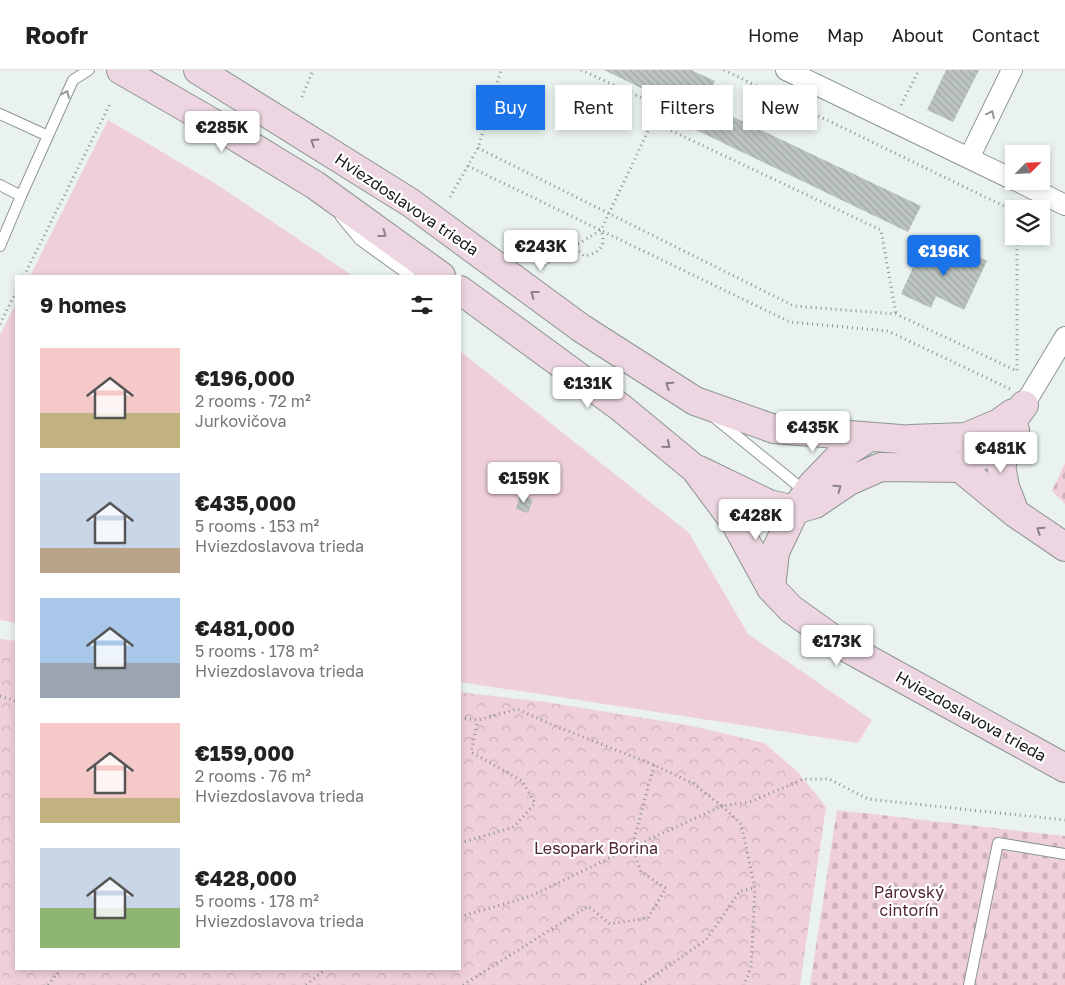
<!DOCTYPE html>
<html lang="en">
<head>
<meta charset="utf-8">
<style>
  :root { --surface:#fff; --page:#f6f6f6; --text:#222; --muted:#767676; --line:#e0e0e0; --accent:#1a73e8 }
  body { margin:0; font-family:"Golos Text",sans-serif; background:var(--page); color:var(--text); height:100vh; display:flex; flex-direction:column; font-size:19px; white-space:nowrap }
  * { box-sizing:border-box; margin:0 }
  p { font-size:16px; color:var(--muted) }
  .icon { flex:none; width:28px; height:28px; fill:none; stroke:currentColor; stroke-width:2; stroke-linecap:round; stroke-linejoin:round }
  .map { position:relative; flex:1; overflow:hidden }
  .drawer { position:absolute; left:15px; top:205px; width:446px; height:695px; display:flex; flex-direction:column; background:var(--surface); border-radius:0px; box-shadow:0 2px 8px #0003 }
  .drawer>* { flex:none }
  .guide { position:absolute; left:476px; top:15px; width:475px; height:45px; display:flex; gap:10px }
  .needle { width:32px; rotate:66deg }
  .tools { position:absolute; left:1005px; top:75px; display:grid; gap:10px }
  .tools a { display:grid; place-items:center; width:45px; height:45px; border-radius:0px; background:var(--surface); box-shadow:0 2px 8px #0003; font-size:25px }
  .price { position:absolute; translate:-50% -42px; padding:0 11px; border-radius:5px; background:#fff; color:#222; font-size:16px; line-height:32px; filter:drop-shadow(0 1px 2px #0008) }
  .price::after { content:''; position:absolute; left:50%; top:30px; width:15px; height:11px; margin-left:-8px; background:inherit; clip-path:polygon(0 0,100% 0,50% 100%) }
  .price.on { background:var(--accent); color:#fff }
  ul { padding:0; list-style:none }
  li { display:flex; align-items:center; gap:15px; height:125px; padding:0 25px }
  li span { display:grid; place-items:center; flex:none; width:140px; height:100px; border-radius:0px; color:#555 }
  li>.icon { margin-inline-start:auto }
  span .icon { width:60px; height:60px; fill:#fffc; stroke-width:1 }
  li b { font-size:21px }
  h2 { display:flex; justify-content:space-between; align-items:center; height:60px; padding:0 25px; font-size:21px }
  .chip { padding:0 18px; border-radius:0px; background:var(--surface); box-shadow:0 2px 8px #0003; font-size:18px; line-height:45px }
  .chip.on { background:var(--accent); color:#fff }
  header { display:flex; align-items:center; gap:30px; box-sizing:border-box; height:70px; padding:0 25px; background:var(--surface); border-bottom:1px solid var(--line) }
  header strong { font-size:24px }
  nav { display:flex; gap:28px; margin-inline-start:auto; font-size:18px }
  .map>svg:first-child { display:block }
  .forest { fill:url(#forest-crowns) }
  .cemetery { fill:url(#cemetery-stones) }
  .garden { fill:#f0cfdd }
  .building { fill:url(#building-back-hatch) }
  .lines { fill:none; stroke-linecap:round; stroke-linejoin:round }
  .lane-casing { stroke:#8d9592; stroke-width:12 }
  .street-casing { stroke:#8d9592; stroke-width:22 }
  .secondary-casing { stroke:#8d9592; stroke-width:30 }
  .path { stroke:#8a918e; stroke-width:3; stroke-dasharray:1 4; stroke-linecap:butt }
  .lane { stroke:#fff; stroke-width:10 }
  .street { stroke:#fff; stroke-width:20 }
  .secondary { stroke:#edd6e1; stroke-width:28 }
  .oneway { stroke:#969897 }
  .oneway2 { stroke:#8c8187 }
  .labels { text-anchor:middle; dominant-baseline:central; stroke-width:4.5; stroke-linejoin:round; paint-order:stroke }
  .street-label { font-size:16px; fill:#161918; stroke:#fff }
  .park-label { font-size:16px; fill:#51243a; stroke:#fff }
</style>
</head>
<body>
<header>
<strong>Roofr</strong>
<nav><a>Home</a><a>Map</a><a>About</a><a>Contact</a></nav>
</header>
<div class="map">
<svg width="1065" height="915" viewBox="0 0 1065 915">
  <defs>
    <pattern id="forest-crowns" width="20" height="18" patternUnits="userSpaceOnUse" patternTransform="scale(1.25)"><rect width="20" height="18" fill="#f0cfdd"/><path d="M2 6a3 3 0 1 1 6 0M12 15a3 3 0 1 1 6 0" fill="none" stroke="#cdb1bd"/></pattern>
    <pattern id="cemetery-stones" width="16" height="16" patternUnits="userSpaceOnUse" patternTransform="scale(1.25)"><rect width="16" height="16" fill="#f0cfdd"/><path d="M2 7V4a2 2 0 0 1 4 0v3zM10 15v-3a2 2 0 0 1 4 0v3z" fill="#cdb1bd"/></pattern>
    <pattern id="building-back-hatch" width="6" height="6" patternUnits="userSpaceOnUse" patternTransform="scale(1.25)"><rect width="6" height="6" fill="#bcc4c1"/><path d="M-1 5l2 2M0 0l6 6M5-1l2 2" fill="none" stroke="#a1a8a5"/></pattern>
  </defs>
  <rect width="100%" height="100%" fill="#e9f2ef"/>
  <path class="forest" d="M0 569 16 571V899H460V622L545 632 688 655 764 673 798 702 826 737 800 915H0Z"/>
  <path class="cemetery" d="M1065 393V434L1052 421Z
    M837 740 1065 766V915H810Z"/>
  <path class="garden" d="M108 50 216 114 353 206H30Z
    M16 233V553L0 550V265Z
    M460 281 689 463 748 564 872 650 858 673 460 612Z"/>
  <path class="building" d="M604 0H691L715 11 704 33 921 136 908 162 692 58 691 61 665 48 672 33Z
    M946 0H979L953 52 927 40Z
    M924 173 952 188 958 176 987 191 964 240 936 226 931 238 901 224Z
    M520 424 533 429 528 443 516 439Z"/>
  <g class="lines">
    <g class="lane-casing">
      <path id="lane" d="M0 44 48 66
        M0 115 21 126 73 10 89 0
        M341 147 360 170 410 206
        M0 176 21 126
        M715 348 796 414
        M969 915 998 773 1065 784"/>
    </g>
    <g class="street-casing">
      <path id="street" d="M786 0 1014 110
        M969 88 1012 0
        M1017 111 1065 135
        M1024 335 1065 267"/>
    </g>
    <g class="secondary-casing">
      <path id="secondary" d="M121 0 213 53 315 115 441 206
        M198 0 411 133 581 258 695 331 774 359 900 369 927 379 960 398 1015 443 1065 477
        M460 220 620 337 695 399 736 454 771 518 791 539 840 574 1065 698
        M1015 360 1001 395 1005 417 1015 443
        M909 369 966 367 999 353 1013 343
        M699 400 769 434 795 440 815 434 849 411 881 397 960 398 991 379 1024 335
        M771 518 775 482 795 440 812 415 840 386 870 367"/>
    </g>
    <path class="path" d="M724 0 1014 141
      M302 27 313 0
      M901 35 919 0
      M653 52 881 160 896 244
      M478 78 794 236 896 244 1017 301V166
      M468 96 790 252 888 261 1010 319
      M450 127 478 78 501 0
      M544 195 601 160 660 36 581 0
      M544 195 547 179 552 169 560 167 569 171 584 186C599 183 607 177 601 160
      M24 206 111 32
      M0 254 16 222
      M0 626 16 631
      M460 648 478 650 517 639 553 655 654 695 694 714 722 736 750 732 804 709H829L868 729 1065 750
      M460 773 514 757 535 733 522 711 471 682 478 650
      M460 847 531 826 632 777 654 695
      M48 915 61 899
      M306 915 326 899
      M463 915 588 836 610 854 648 848 666 818 641 802 632 777 722 736 741 754 755 818 751 897 744 915
      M641 915 706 870 740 821 755 818"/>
    <use href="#lane" class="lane"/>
    <use href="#street" class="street"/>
    <use href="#secondary" class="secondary"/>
  </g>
  <defs><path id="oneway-chevron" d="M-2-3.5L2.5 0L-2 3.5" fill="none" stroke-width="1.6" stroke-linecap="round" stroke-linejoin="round" transform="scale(1.25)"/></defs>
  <g class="oneway">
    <use href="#oneway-chevron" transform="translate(66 24) rotate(-66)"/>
    <use href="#oneway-chevron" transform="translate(991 44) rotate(-64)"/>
  </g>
  <g class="oneway2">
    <use href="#oneway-chevron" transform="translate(314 72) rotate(-148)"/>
    <use href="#oneway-chevron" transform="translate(383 164) rotate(36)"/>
    <use href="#oneway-chevron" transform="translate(534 224) rotate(-143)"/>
    <use href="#oneway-chevron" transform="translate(669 315) rotate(-147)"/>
    <use href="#oneway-chevron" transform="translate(667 375) rotate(40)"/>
    <use href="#oneway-chevron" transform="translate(838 418) rotate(-35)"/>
    <use href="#oneway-chevron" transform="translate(1040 460) rotate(-146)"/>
  </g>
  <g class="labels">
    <g class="street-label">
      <text transform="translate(407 134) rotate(34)">Hviezdoslavova trieda</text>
      <text transform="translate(971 646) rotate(29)">Hviezdoslavova trieda</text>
    </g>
    <g class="park-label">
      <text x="596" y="778">Lesopark Borina</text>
      <text x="909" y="822">Párovský<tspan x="909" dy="18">cintorín</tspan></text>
    </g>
  </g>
</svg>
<div class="tools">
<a><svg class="needle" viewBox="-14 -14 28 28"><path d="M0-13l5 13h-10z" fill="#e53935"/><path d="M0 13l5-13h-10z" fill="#767676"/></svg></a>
<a><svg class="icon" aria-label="layers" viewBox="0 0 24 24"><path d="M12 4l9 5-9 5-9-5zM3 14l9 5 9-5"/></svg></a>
</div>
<b class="price" style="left:222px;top:83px">€285K</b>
<b class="price" style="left:541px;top:202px">€243K</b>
<b class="price on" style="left:944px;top:207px">€196K</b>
<b class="price" style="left:588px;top:339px">€131K</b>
<b class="price" style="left:813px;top:383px">€435K</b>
<b class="price" style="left:1001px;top:404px">€481K</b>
<b class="price" style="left:524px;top:434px">€159K</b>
<b class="price" style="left:756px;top:471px">€428K</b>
<b class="price" style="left:837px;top:597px">€173K</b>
<div class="guide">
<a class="chip on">Buy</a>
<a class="chip">Rent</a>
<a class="chip">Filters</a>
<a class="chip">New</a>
</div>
<section class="drawer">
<h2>9 homes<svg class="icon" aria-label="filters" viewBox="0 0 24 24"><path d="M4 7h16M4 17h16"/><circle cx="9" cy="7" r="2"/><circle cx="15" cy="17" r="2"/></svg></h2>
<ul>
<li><span style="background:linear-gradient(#f6c9c9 65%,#c2b280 0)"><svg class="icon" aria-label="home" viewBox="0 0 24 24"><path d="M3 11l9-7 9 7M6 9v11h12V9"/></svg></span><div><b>€196,000</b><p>2 rooms · 72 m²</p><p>Jurkovičova</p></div></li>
<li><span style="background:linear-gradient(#c9d6e8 75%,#b9a48a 0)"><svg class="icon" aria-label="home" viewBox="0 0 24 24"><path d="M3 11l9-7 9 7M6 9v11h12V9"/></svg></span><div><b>€435,000</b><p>5 rooms · 153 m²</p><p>Hviezdoslavova trieda</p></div></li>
<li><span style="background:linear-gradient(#a9c7e8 65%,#9aa5b1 0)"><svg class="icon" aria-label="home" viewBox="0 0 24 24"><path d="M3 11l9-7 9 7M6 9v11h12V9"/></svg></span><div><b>€481,000</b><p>5 rooms · 178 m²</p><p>Hviezdoslavova trieda</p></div></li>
<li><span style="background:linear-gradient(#f6c9c9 75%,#c2b280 0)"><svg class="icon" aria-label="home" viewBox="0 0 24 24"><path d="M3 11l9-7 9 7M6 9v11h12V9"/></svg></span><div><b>€159,000</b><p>2 rooms · 76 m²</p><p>Hviezdoslavova trieda</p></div></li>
<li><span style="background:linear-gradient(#c9d6e8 60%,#8fb573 0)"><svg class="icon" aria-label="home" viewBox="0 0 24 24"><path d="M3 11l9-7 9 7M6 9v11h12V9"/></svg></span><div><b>€428,000</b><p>5 rooms · 178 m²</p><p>Hviezdoslavova trieda</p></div></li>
</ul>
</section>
</div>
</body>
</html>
